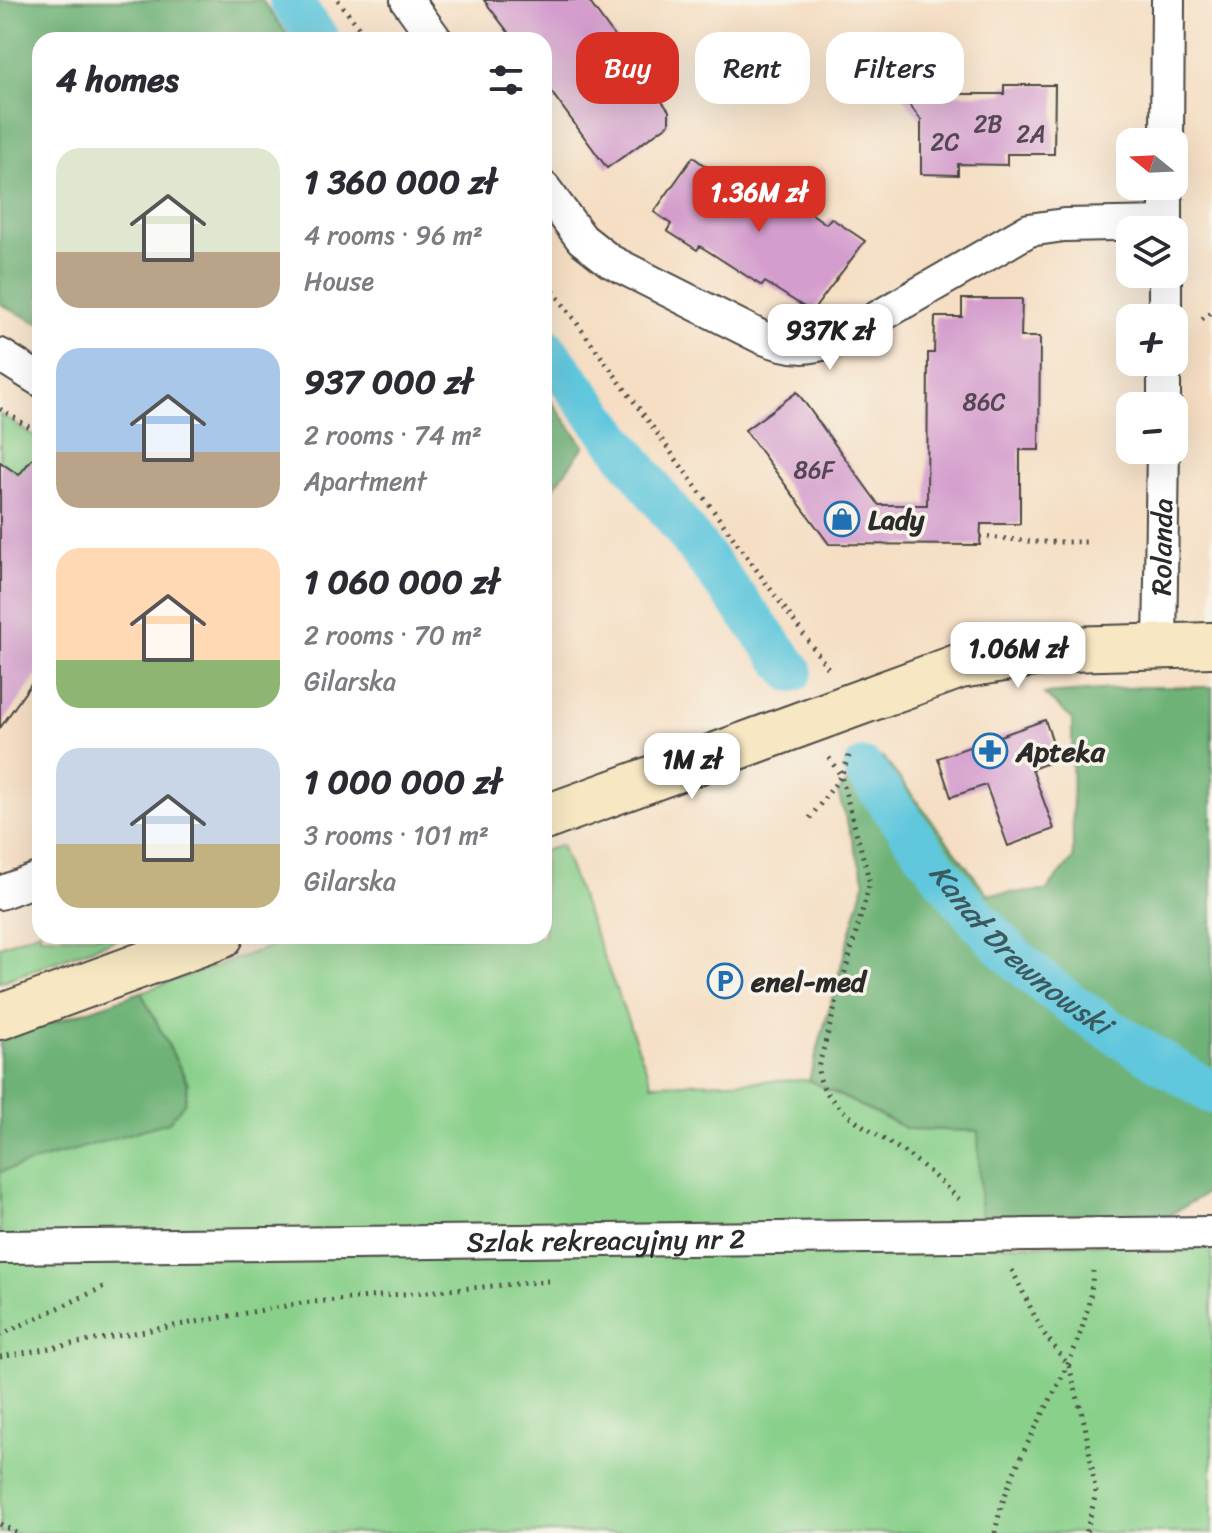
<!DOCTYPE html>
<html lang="en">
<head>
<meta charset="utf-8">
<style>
  :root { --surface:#fff; --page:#f2f2f3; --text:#2b2b33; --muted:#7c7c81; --accent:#d93025 }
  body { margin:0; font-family:Sriracha,sans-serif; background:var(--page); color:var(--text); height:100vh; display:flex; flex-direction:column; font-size:30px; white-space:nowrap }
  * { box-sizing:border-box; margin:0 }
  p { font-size:26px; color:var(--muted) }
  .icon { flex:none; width:44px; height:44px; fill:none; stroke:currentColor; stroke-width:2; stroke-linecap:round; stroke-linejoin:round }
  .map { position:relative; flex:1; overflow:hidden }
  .panel { position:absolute; left:32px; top:32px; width:520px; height:912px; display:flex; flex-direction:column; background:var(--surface); border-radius:24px; box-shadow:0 8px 32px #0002 }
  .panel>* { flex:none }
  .top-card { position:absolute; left:576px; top:32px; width:516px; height:72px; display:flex; gap:16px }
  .needle { width:52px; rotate:288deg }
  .fabs { position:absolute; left:1116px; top:128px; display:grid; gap:16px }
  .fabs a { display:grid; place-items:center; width:72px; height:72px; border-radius:16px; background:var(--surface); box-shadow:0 8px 32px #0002; font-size:40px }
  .price { position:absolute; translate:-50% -68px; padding:0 18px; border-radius:16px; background:#fff; color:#222; font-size:26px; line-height:52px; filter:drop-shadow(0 2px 4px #0008) }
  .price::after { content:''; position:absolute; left:50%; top:48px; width:24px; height:18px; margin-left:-12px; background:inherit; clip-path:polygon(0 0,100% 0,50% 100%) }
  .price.active { background:var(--accent); color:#fff }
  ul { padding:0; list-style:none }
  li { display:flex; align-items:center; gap:24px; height:200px; padding:0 24px }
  li span { display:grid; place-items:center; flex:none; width:224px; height:160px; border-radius:24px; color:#555 }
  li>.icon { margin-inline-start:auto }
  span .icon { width:96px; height:96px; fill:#fffc; stroke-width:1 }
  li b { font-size:34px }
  h2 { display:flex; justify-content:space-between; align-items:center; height:96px; padding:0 24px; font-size:34px }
  .pill { padding:0 28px; border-radius:24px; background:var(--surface); box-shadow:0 8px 32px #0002; font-size:28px; line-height:72px }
  .pill.active { background:var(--accent); color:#fff }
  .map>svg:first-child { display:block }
  .green { fill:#89d08b; stroke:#5a7e5b; stroke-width:2 }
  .forest { fill:#6eb277; stroke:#4c6e51; stroke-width:2 }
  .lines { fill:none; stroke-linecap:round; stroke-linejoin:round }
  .canal { stroke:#60c7dd; stroke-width:42 }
  .building { fill:#d49dcd }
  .street-casing { stroke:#494642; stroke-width:36 }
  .secondary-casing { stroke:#494642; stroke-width:48 }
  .path { stroke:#494642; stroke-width:5; stroke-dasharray:2 6; stroke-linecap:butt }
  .street { stroke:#fff; stroke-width:32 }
  .secondary { stroke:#f7e8c3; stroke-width:44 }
  .labels { text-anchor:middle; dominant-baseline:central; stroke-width:7; stroke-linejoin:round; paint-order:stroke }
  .number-label { font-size:24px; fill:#554854 }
  .poi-label { font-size:28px; font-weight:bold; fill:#2b2b2b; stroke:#f7f3e8; text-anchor:start }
  .street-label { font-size:28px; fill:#2b2b2b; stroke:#f7f3e8 }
  .water-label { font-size:30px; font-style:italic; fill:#3b5a60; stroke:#f7f3e8 }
</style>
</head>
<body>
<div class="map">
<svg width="1212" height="1533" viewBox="0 0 1212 1533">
  <rect width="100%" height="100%" fill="#f7f3e8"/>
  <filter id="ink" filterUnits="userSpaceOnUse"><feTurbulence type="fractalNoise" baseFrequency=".0125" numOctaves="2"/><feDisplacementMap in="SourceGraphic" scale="16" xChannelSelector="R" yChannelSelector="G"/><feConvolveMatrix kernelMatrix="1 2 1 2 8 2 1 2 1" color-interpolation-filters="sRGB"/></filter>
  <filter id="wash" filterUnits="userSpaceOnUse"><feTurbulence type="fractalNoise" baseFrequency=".006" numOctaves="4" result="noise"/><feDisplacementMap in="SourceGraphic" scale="32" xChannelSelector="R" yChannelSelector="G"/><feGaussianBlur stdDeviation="1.8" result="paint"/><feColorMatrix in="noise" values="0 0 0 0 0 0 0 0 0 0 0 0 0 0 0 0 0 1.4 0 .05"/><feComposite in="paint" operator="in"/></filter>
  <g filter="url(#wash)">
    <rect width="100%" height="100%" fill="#f5dec3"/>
    <path class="green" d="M0 414 40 440V469L19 475 0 462Z
      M561 845 652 1084 808 1080 907 1129 979 1131 981 1226 0 1237V1172L168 1122 188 1083 141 992 301 936H544V851Z
      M40 931V936H125L0 982V946Z
      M1212 1243V1533H0V1256Z"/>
    <path class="forest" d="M0 0H262L291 40H40V324L0 304Z
      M544 391 584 446 544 501Z
      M1142 687H1212V1074L1200 1095 1212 1108V1190L1154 1224 981 1226 978 1131 907 1129 809 1080 865 881 838 793 858 768 882 756 988 894 1046 891 1073 859 1072 719 1044 694Z
      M141 992 188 1084 185 1102 169 1122 0 1172V1041Z"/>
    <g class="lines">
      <g class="canal">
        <path d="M290 0 319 40"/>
        <path d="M544 347 792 671"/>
        <path id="s1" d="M864 769C910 830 953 897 1007 950 1066 1009 1143 1049 1212 1093"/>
      </g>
    </g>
    <g id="blocks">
      <path class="building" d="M484 0H588L669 111V124L607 168 544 82V40H514Z
        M1004 85H1055L1054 154H1007V165L958 164V175L921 174V120L901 94H1004Z
        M693 157 723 179 728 173 758 194 762 187 774 196 798 204 826 224 831 218 865 241 812 312 765 282 762 286 700 246 697 250 667 231 671 224 654 212Z
        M962 299H1022L1021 337H1040L1039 450H1020V524H981L980 545 829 544 745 430 797 392 879 505H927L928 353H934L935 317H962Z
        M40 449V671L0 728V462L19 475Z
        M1045 720 1059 759 1032 769 1054 829 1008 846 986 785 951 797 938 758Z"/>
    </g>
  </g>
  <g filter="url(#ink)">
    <use href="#blocks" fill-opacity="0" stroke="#494642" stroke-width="2"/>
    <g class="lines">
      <g class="street-casing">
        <g id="street">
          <path d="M407 0 436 40"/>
          <path d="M1167 142 1168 0"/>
          <path d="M544 188 582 239 610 261 761 337C794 350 809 350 842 338L1029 230 1064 225 1166 223"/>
          <path d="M1166 230V186"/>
          <path d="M1165 318V274"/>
          <path d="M0 355 40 380"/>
          <path d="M1164 406V362"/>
          <path id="s2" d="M1160 645 1163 450"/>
          <path d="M0 893 40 878"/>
          <path id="s3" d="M0 1247 1212 1233"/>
        </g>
      </g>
      <g class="secondary-casing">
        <path id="secondary" d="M544 818 960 666 1066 649 1212 645
          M0 1017 221 936"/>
      </g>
      <path class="path" d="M338 0 368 40
        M544 278 828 668
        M1202 319 1212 311
        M0 409 40 434
        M980 536 1036 542H1087
        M829 758 841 776 870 883 818 1068C819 1108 883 1136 911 1157 928 1169 943 1185 959 1199
        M810 818 841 776 851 751
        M1012 1270 1042 1331 1069 1366 1085 1425 1096 1493 1086 1533
        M0 1335 108 1285
        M0 1357 302 1303 549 1281
        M0 1524 16 1533
        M995 1533C1012 1439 1088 1368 1093 1271"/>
      <use href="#street" class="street"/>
      <use href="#secondary" class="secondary"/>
    </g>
  </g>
  <defs>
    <g id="shop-ring" transform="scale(1.8)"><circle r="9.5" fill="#f7f3e8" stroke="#1f6fb2" stroke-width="1.5"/><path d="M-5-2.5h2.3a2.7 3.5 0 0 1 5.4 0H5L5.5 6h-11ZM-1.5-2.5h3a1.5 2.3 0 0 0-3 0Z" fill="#1f6fb2"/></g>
    <g id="pharmacy-ring" transform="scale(1.8)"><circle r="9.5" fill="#f7f3e8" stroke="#1f6fb2" stroke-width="1.5"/><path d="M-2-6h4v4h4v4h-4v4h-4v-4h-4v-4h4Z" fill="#1f6fb2"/></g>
    <g id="parking-ring" transform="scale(1.8)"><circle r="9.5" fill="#f7f3e8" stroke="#1f6fb2" stroke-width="1.5"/><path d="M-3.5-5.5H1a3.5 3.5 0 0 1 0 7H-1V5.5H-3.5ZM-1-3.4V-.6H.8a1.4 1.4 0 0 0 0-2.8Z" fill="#1f6fb2"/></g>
  </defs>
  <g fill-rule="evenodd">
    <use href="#shop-ring" x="842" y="519"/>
    <use href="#pharmacy-ring" x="990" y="751"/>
    <use href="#parking-ring" x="725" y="981"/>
  </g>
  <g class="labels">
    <g class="number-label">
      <text x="988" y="124">2B</text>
      <text x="1031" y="134">2A</text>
      <text x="945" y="142">2C</text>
      <text x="984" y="402">86C</text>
      <text x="814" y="470">86F</text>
    </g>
    <g class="poi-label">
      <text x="868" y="519">Lady</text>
      <text x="1016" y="751">Apteka</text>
      <text x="751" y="981">enel-med</text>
    </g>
    <g class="street-label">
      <text stroke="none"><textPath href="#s2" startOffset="98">Rolanda</textPath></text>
      <text stroke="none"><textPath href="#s3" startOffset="606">Szlak rekreacyjny nr 2</textPath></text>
    </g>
    <g class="water-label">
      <text stroke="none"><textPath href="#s1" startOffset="240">Kanał Drewnowski</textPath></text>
    </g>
  </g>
</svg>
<div class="fabs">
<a><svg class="needle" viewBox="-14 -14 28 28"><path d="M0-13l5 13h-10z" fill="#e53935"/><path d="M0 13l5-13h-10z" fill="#7c7c81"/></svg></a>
<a><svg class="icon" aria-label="layers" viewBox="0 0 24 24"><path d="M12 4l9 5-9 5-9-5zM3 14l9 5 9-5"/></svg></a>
<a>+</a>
<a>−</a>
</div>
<b class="price active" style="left:759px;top:234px">1.36M zł</b>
<b class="price" style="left:830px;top:372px">937K zł</b>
<b class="price" style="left:1018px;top:690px">1.06M zł</b>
<b class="price" style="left:692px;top:801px">1M zł</b>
<div class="top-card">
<a class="pill active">Buy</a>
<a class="pill">Rent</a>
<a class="pill">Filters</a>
</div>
<section class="panel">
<h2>4 homes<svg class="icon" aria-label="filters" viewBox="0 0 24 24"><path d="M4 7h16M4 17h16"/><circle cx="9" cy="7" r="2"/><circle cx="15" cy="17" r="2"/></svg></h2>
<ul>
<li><span style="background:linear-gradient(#dfe7d0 65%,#b9a48a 0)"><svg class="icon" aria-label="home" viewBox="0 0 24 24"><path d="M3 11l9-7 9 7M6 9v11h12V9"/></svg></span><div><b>1 360 000 zł</b><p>4 rooms · 96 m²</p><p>House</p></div></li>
<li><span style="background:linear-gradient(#a9c7e8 65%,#b9a48a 0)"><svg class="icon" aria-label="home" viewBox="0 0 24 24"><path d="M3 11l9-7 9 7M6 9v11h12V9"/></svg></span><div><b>937 000 zł</b><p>2 rooms · 74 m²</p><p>Apartment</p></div></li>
<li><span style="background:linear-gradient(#ffd9b3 70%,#8fb573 0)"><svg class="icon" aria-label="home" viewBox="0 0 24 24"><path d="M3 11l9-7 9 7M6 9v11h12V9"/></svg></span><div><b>1 060 000 zł</b><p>2 rooms · 70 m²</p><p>Gilarska</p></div></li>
<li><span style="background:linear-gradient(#c9d6e8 60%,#c2b280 0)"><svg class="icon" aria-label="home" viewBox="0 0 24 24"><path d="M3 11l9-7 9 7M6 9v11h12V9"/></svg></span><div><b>1 000 000 zł</b><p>3 rooms · 101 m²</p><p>Gilarska</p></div></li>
</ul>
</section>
</div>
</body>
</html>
